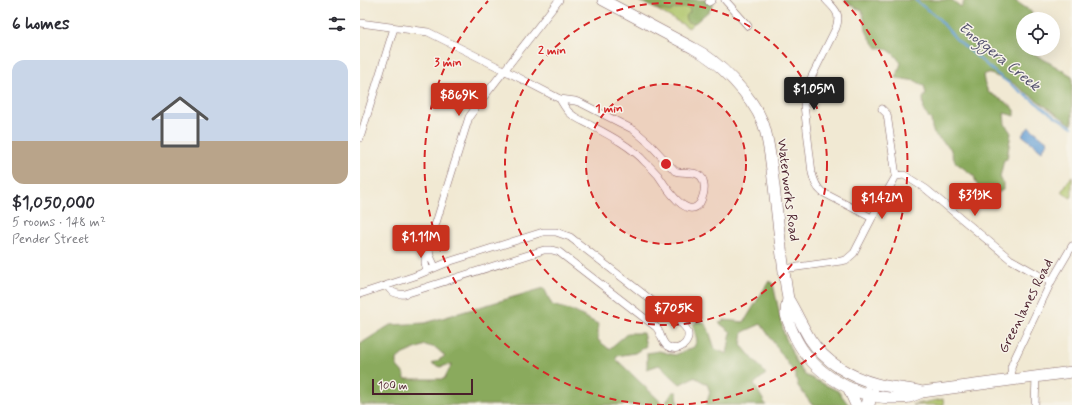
<!DOCTYPE html>
<html lang="en">
<head>
<meta charset="utf-8">
<style>
  :root { --surface:#fff; --page:#f7f7f7; --text:#2b2b33; --muted:#7c7c81; --line:#e1e1e2; --accent:#c8321e }
  body { margin:0; font-family:Mynerve,sans-serif; background:var(--page); color:var(--text); height:100vh; display:flex; flex-direction:column; font-size:15px; white-space:nowrap }
  * { box-sizing:border-box; margin:0 }
  p { font-size:13px; color:var(--muted) }
  .icon { flex:none; width:22px; height:22px; fill:none; stroke:currentColor; stroke-width:2; stroke-linecap:round; stroke-linejoin:round }
  .map { position:relative; flex:1; overflow:hidden }
  .drawer { display:flex; flex-direction:column; background:var(--surface); width:360px }
  .drawer>* { flex:none }
  .buttons { position:absolute; left:656px; top:12px; display:grid; gap:8px }
  .buttons a { display:grid; place-items:center; width:44px; height:44px; border-radius:50%; background:var(--surface); box-shadow:0 4px 16px #0002; font-size:20px }
  .scale { position:absolute; left:12px; bottom:10px; width:101px; box-sizing:border-box; padding-left:4px; border:2px solid #4a1f2b; border-top:0; font-size:11px; line-height:14px; white-space:nowrap; color:#4a1f2b; -webkit-text-stroke:3px #f7f3e8; paint-order:stroke }
  .price { position:absolute; translate:-50% -34px; padding:0 9px; border-radius:4px; background:var(--accent); color:#fff; font-size:13px; line-height:26px; filter:drop-shadow(0 1px 2px #0008) }
  .price::after { content:''; position:absolute; left:50%; top:24px; width:12px; height:9px; margin-left:-6px; background:inherit; clip-path:polygon(0 0,100% 0,50% 100%) }
  .price.active { background:#222; color:#fff }
  ul { padding:0; list-style:none }
  li { display:grid; align-content:center; gap:8px; height:212px; padding:0 12px }
  li+li { border-top:1px solid var(--line) }
  li span { display:grid; place-items:center; height:124px; border-radius:12px; color:#555 }
  li>.icon { margin-inline-start:auto }
  span .icon { width:72px; height:72px; fill:#fffc; stroke-width:1 }
  li b { font-size:17px }
  h2 { display:flex; justify-content:space-between; align-items:center; height:48px; padding:0 12px; font-size:17px }
  main { display:flex; flex:1; min-height:0 }
  .map>svg:first-child { display:block }
  .green { fill:#aec569; stroke:#7c724a }
  .forest { fill:#8aaa5d; stroke:#6a6444; fill-rule:evenodd }
  .water { fill:#66a0d6; stroke:#586080 }
  .lines { fill:none; stroke-linecap:round; stroke-linejoin:round }
  .stream { stroke:#66a0d6; stroke-width:2 }
  .minor-casing { stroke:#846666; stroke-width:8 }
  .primary-casing { stroke:#846666; stroke-width:12 }
  .minor { stroke:#fff; stroke-width:7 }
  .primary { stroke:#fff; stroke-width:11 }
  .ring { fill:none; stroke:#d62828; stroke-width:2; stroke-dasharray:7 5 }
  .labels { text-anchor:middle; dominant-baseline:central; stroke-width:3; stroke-linejoin:round; paint-order:stroke }
  .street-label { font-size:14px; fill:#4a1f2b; stroke:#f7f3e8 }
  .water-label { font-size:15px; font-style:italic; fill:#55536f; stroke:#f7f3e8 }
  .centre { fill:#d62828; stroke:#f7f3e8; stroke-width:2 }
  .ring-label { font-size:12px; text-anchor:middle; font-weight:bold; fill:#d62828; stroke:#f7f3e8; stroke-width:3; stroke-linejoin:round; paint-order:stroke }
</style>
</head>
<body>
<main>
<section class="drawer">
<h2>6 homes<svg class="icon" aria-label="filters" viewBox="0 0 24 24"><path d="M4 7h16M4 17h16"/><circle cx="9" cy="7" r="2"/><circle cx="15" cy="17" r="2"/></svg></h2>
<ul>
<li><span style="background:linear-gradient(#c9d6e8 65%,#b9a48a 0)"><svg class="icon" aria-label="home" viewBox="0 0 24 24"><path d="M3 11l9-7 9 7M6 9v11h12V9"/></svg></span><div><b>$1,050,000</b><p>5 rooms · 148 m²</p><p>Pender Street</p></div></li>
</ul>
</section>
<div class="map">
<svg width="712" height="405" viewBox="0 0 712 405">
  <rect width="100%" height="100%" fill="#f7f3e8"/>
  <filter id="ink" filterUnits="userSpaceOnUse"><feTurbulence type="fractalNoise" baseFrequency=".025" numOctaves="2"/><feDisplacementMap in="SourceGraphic" scale="8" xChannelSelector="R" yChannelSelector="G"/><feConvolveMatrix kernelMatrix="1 2 1 2 8 2 1 2 1" color-interpolation-filters="sRGB"/></filter>
  <filter id="wash" filterUnits="userSpaceOnUse"><feTurbulence type="fractalNoise" baseFrequency=".012" numOctaves="4" result="noise"/><feDisplacementMap in="SourceGraphic" scale="16" xChannelSelector="R" yChannelSelector="G"/><feGaussianBlur stdDeviation="0.9" result="paint"/><feColorMatrix in="noise" values="0 0 0 0 0 0 0 0 0 0 0 0 0 0 0 0 0 1.4 0 .05"/><feComposite in="paint" operator="in"/></filter>
  <g filter="url(#wash)">
    <rect width="100%" height="100%" fill="#f1e9d3"/>
    <path class="green" d="M280 0H336L345 11 329 28Z
      M712 176V196L711 198 701 192Z
      M583 399 584 405H552Z"/>
    <path class="forest" d="M277 0H353L354 2 351 9 335 23 327 22 325 17 330 12 329 7 314 9 310 12 294 8Z
      M484 0H592L601 7 605 0H654L672 12 669 19H663V31L657 44 663 47V49H666L712 76V125L651 82 628 73 623 75 624 81 628 92 647 103 655 110V116L644 113 645 124 651 133 647 159 644 160 640 177 643 183V190L624 200 622 197 620 189 616 183 614 176 595 162 590 148 574 134 572 128 571 120 564 112 563 98 566 94 564 86 556 81 536 78 541 63C535 55 528 46 517 48 513 42 508 37 506 30 505 23 504 17 502 10L496 8Z
      M409 281 413 284 424 334 436 362 445 375 478 391 489 405H452L438 386 435 374 401 324 383 332 381 345 406 374 394 384 406 405H346L350 392 347 384 334 377 320 384 299 365 287 369V353L299 351 315 355 334 347 337 340 333 325 338 321 344 323 348 328 355 349 367 354 371 332 359 323 364 320 384 322Z
      M184 288 192 305 213 311 238 324V340L249 349 268 333H283L286 346 275 353 257 356 256 359 304 405 313 392H317L318 405H3L0 404V344L30 325 65 323ZM65 345 76 348 85 356 72 364 80 367 92 364 84 379H45L44 374 37 366V359L43 354Z"/>
    <path class="water" d="M669 127 688 142 682 151 662 135Z"/>
    <g class="lines">
      <path class="stream" d="M555 0 578 18 596 39 642 78 693 115 712 127"/>
    </g>
  </g>
  <g filter="url(#ink)">
    <g class="lines">
      <g class="minor-casing">
        <path id="minor" d="M365 0 388 26
          M466 0C476 10 481 14 476 28L447 86 445 93 444 105 452 173C454 181 456 187 462 192L512 218
          M349 2 352 0
          M0 23 68 32 144 70 200 99 215 101 221 103 274 130 289 143 315 171C326 175 343 168 344 185 345 191 343 197 340 203 327 222 304 184 298 175 294 171 290 166 285 162 272 147 249 135 232 126 225 122 217 119 211 114 206 110 203 104 200 99
          M0 138 34 28
          M536 176 544 175 566 189 650 259 691 282
          M69 249 70 256 75 267
          M423 269 481 261 486 260 494 253 512 218 536 176 527 114 522 109
          M67 271 65 263V258L109 117 119 103 199 0
          M0 294 55 276 91 261 183 232H196L210 237 322 324C338 338 319 355 307 346 301 342 301 332 296 327L199 252 192 250H184L45 294C37 295 30 292 27 285
          M652 380 651 367 653 362 691 282 712 246
          M504 405 509 382
          M511 405 516 384
          M675 405 676 377"/>
      </g>
      <g class="primary-casing">
        <path id="primary" d="M243 0 333 48C359 61 392 96 403 123 410 143 411 165 414 186 418 224 422 261 428 299 427 303 426 309 426 314 427 321 432 330 435 337 452 372 490 395 529 398 536 398 544 398 550 397 554 395 558 394 562 392L712 372
          M428 299C436 312 442 326 450 339 465 362 490 377 517 384 532 388 547 388 562 392
          M488 387 496 405"/>
      </g>
      <use href="#minor" class="minor"/>
      <use href="#primary" class="primary"/>
    </g>
  </g>
  <circle cx="306" cy="164" r="80" fill="#d62828" fill-opacity=".12"/>
  <g class="ring">
    <circle cx="306" cy="164" r="80"/>
    <circle cx="306" cy="164" r="161"/>
    <path d="M304 405A241 241 0 0 1 128 1M484 1A241 241 0 0 1 308 405"/>
  </g>
  <g class="labels">
    <g class="street-label">
      <text transform="translate(428 190) rotate(83)">Waterworks Road</text>
      <text transform="translate(666 306) rotate(-63)">Greenlanes Road</text>
    </g>
    <g class="water-label">
      <text transform="translate(639 57) rotate(39)">Enoggera Creek</text>
    </g>
  </g>
  <circle cx="306" cy="164" r="6" class="centre"/>
  <g class="ring-label">
    <text x="192" y="54">2 min</text>
    <text x="88" y="66">3 min</text>
    <text x="249" y="112">1 min</text>
  </g>
</svg>
<div class="buttons">
<a><svg class="icon" aria-label="locate" viewBox="0 0 24 24"><circle cx="12" cy="12" r="6"/><path d="M12 2v4M12 18v4M2 12h4M18 12h4"/></svg></a>
</div>
<div class="scale">100 m</div>
<b class="price active" style="left:454px;top:111px">$1.05M</b>
<b class="price" style="left:99px;top:117px">$869K</b>
<b class="price" style="left:615px;top:217px">$313K</b>
<b class="price" style="left:522px;top:220px">$1.42M</b>
<b class="price" style="left:61px;top:259px">$1.11M</b>
<b class="price" style="left:314px;top:330px">$705K</b>
</div>
</main>
</body>
</html>
